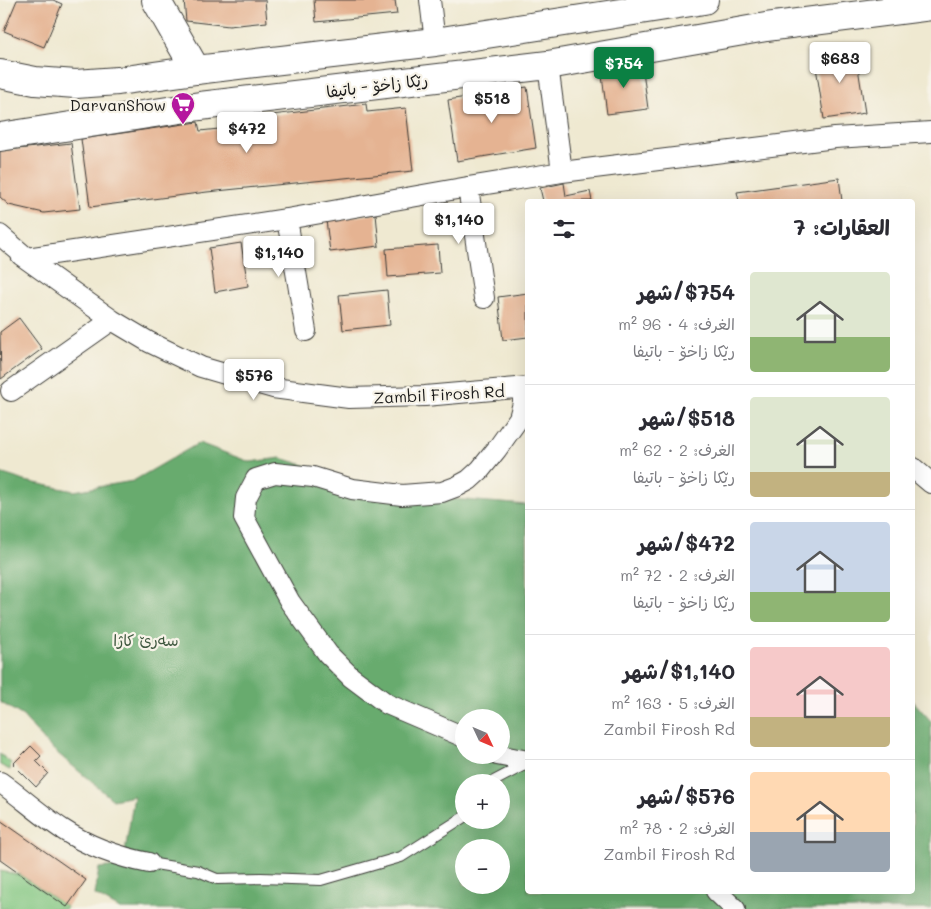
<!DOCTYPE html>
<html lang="ar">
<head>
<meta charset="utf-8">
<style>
  :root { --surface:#fff; --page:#f2f2f3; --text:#2b2b33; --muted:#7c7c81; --line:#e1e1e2; --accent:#0b8043 }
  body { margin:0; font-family:Mali,"Playpen Sans Arabic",sans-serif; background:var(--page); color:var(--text); direction:rtl; height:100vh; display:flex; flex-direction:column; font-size:19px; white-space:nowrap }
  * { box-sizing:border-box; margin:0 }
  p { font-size:16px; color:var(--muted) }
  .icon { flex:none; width:28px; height:28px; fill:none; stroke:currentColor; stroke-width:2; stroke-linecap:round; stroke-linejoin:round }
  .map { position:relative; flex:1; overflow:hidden; direction:ltr }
  .details { position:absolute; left:525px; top:199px; width:390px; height:695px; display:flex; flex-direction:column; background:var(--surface); border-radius:5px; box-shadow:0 5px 20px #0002; direction:rtl }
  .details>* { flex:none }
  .needle { width:32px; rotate:134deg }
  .controls { position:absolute; left:455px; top:709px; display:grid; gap:10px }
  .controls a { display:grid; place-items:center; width:55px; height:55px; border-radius:50%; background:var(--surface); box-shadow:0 5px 20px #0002; font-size:25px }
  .price { position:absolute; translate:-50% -42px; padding:0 11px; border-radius:5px; background:#fff; color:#222; font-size:16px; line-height:32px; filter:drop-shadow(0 1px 2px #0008) }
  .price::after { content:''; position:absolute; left:50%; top:30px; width:15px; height:11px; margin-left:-8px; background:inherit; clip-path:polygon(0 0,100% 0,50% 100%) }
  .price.active { background:var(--accent); color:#fff }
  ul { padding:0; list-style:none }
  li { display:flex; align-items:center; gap:15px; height:125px; padding:0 25px }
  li+li { border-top:1px solid var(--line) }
  li span { display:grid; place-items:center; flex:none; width:140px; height:100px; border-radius:5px; color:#555 }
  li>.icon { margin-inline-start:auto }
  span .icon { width:60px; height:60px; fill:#fffc; stroke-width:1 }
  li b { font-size:21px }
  h2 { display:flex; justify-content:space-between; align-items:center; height:60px; padding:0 25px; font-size:21px }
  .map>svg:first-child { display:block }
  .green { fill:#81c680; stroke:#4e714e }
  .forest { fill:#68ab6e; stroke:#426445; fill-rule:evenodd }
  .building { fill:#e5b392 }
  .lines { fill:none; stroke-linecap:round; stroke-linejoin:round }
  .lane-casing { stroke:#3c3b37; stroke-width:12 }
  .street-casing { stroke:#3c3b37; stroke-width:22 }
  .secondary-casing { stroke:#3c3b37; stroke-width:30 }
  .highway-casing { stroke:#3c3b37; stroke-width:30 }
  .lane { stroke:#fff; stroke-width:10 }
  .street { stroke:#fff; stroke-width:20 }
  .secondary { stroke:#fff; stroke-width:28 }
  .highway { stroke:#fff; stroke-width:28 }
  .labels { text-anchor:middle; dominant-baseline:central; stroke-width:4.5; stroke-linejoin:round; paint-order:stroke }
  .street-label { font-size:16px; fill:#1c1c1c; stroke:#f7f3e8 }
  .poi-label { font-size:16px; fill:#1c1c1c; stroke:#f7f3e8; text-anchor:end }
  .park-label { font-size:16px; fill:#3f583f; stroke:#f7f3e8 }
</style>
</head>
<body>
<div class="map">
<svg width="931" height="909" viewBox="0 0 931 909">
  <rect width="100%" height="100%" fill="#f7f3e8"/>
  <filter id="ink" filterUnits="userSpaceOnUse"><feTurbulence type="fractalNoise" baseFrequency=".02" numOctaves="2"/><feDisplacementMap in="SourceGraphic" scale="10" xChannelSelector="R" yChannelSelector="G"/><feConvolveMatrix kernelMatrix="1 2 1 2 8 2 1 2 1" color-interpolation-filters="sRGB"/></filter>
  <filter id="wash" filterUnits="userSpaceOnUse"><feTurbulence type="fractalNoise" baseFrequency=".0096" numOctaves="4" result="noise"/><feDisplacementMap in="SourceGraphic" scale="20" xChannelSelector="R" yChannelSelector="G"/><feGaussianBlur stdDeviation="1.12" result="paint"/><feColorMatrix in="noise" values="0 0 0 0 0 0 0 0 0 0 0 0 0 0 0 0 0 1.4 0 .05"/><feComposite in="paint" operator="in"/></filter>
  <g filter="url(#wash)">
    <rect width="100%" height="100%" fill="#efe9d1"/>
    <path class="green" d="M0 754 11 763 10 770 0 765Z
      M0 871 21 875 67 907 66 909H0Z"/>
    <path class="forest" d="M199 443 250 462 281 458 402 495 527 505 528 891H912L913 701 931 721V909H120L95 895 99 868 129 865 124 858 134 796 113 800 49 746 23 716 0 702V473L25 481 74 491 133 481ZM464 718H501V755H464ZM464 782H501V820H464ZM464 848H501V885H464Z"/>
    <g id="blocks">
      <path class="building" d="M17 0H53L62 4 44 47 4 31Z
        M184 0H265L267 22 229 26 186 21Z
        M314 0H395L397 14 316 22Z
        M855 48 865 113 824 119 814 54Z
        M642 63 648 109 607 114 601 68Z
        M527 87 536 148 457 161 448 100Z
        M366 104 367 112 406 108 413 171 207 192 90 207 81 139 198 122 200 131 238 127 237 119Z
        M71 143 80 209 44 213 9 205 0 197V151Z
        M839 178 842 201H739L737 192Z
        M564 183 566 196 590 191 592 201H543L540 188Z
        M376 214 379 246 330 252 326 220Z
        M241 243 248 286 215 292 209 248Z
        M438 245 440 273 388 277 386 249Z
        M387 290 390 325 343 330 339 295Z
        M528 293V337L503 340 498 297Z
        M19 318 42 349 1 379 0 332Z
        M31 746 41 756 36 761 48 773 36 787 13 764Z
        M0 820 86 880 67 907 0 860Z"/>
    </g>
  </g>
  <g filter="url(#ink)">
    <use href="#blocks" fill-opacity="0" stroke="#3c3b37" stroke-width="1"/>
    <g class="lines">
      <g class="lane-casing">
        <path id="lane" d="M492 782 528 763
          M149 863 198 871 217 879 261 878 321 880 401 857 464 817"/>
      </g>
      <g class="street-casing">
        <path id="street" d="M430 0 435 42
          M548 65 562 172
          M468 187 484 298
          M287 219 306 331
          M0 235 27 258 287 219 468 187 562 172 835 138 931 132
          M21 255 112 320 149 342 201 367 273 388 349 398 425 396 528 387
          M11 391 112 320
          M912 467 931 483
          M464 737 387 704 351 677 328 654 290 602 244 518 246 498 256 479 275 473 313 477 352 489 402 495 442 492 458 486 469 480 480 470 497 449 519 418 523 403V389
          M497 755 528 761
          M0 782C21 797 41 815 62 829 89 847 119 857 149 863
          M716 891 735 909"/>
      </g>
      <g class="secondary-casing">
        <path id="secondary" d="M156 0 196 70"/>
      </g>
      <g class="highway-casing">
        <path id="highway" d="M0 74 35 81 76 84 118 81 196 70 435 42 704 0
          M0 137 200 106 548 65 766 27 931 6"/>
      </g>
      <use href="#lane" class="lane"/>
      <use href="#street" class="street"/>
      <use href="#secondary" class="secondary"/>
      <use href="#highway" class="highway"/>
    </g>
  </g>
  <defs>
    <g id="supermarket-pin" transform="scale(1.25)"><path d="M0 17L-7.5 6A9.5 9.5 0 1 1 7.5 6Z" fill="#b5179e" stroke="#f7f3e8"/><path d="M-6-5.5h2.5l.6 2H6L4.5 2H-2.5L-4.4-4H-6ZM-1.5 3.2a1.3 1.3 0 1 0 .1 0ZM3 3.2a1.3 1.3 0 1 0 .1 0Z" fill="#fff"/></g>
  </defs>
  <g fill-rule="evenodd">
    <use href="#supermarket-pin" x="183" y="104"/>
  </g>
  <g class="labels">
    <g class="street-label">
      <text transform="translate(377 85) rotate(-7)">رێکا زاخۆ - باتیفا</text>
      <text transform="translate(439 394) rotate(-3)">Zambil Firosh Rd</text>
    </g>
    <g class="poi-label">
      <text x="166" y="104">DarvanShow</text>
    </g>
    <g class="park-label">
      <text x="146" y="639">سەرێ کاژا</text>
    </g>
  </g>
</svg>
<div class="controls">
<a><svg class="needle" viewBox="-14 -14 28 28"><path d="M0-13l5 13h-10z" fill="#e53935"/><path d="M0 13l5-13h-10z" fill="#7c7c81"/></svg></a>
<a>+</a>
<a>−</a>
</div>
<b class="price" style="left:840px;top:84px">$683</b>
<b class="price active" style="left:624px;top:89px">$754</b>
<b class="price" style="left:492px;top:124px">$518</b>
<b class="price" style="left:247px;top:154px">$472</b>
<b class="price" style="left:459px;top:245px">$1,140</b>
<b class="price" style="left:279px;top:278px">$1,140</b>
<b class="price" style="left:254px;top:401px">$576</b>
<section class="details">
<h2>العقارات: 7<svg class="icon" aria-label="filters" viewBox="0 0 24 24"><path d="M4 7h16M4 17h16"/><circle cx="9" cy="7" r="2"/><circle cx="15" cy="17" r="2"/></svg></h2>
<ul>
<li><span style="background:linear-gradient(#dfe7d0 65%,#8fb573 0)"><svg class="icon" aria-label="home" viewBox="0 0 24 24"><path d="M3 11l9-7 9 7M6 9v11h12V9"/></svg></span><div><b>$754/شهر</b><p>الغرف: 4 · 96 m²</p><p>رێکا زاخۆ - باتیفا</p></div></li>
<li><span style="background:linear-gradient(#dfe7d0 75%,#c2b280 0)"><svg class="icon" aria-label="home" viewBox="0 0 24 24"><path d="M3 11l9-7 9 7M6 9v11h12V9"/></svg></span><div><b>$518/شهر</b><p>الغرف: 2 · 62 m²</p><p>رێکا زاخۆ - باتیفا</p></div></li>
<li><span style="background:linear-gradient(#c9d6e8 70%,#8fb573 0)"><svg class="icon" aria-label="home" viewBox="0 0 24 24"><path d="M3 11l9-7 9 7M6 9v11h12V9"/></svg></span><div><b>$472/شهر</b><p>الغرف: 2 · 72 m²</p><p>رێکا زاخۆ - باتیفا</p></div></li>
<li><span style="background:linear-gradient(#f6c9c9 70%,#c2b280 0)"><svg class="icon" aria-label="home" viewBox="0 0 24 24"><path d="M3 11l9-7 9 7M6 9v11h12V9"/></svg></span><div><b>$1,140/شهر</b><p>الغرف: 5 · 163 m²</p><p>Zambil Firosh Rd</p></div></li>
<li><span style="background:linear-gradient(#ffd9b3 60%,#9aa5b1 0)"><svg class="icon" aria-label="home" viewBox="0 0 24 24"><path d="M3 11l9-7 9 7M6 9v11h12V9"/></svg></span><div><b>$576/شهر</b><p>الغرف: 2 · 78 m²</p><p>Zambil Firosh Rd</p></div></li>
</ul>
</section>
</div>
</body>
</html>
